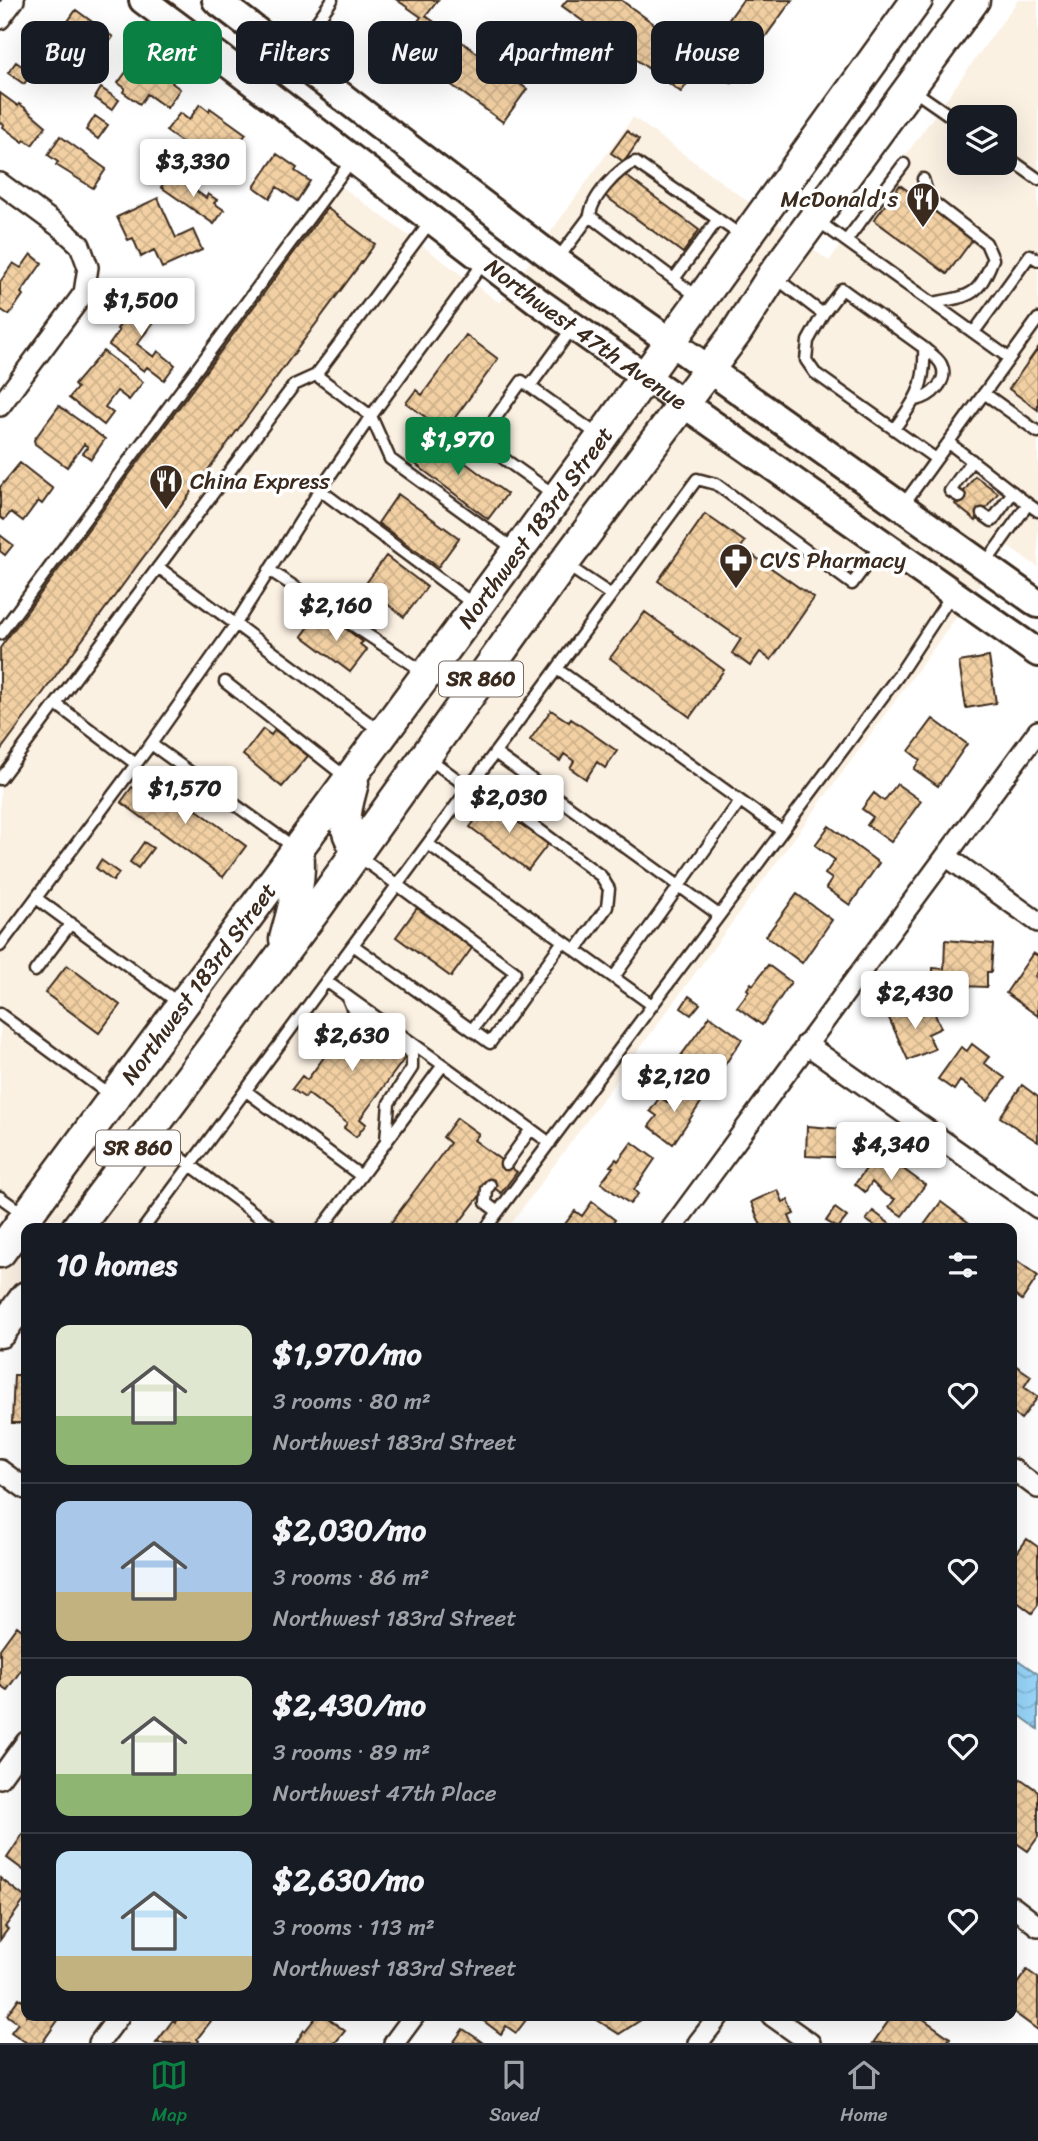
<!DOCTYPE html>
<html lang="en">
<head>
<meta charset="utf-8">
<style>
  :root { --surface:#171b24; --page:#20242c; --text:#f1f3f6; --muted:#9ea1a6; --line:#363941; --accent:#0b8043 }
  body { margin:0; font-family:Sriracha,sans-serif; background:var(--page); color:var(--text); height:100vh; display:flex; flex-direction:column; font-size:26px; white-space:nowrap }
  * { box-sizing:border-box; margin:0 }
  p { font-size:23px; color:var(--muted) }
  .icon { flex:none; width:38px; height:38px; fill:none; stroke:currentColor; stroke-width:2; stroke-linecap:round; stroke-linejoin:round }
  .map { position:relative; flex:1; overflow:hidden }
  .sheet { position:absolute; left:21px; top:1223px; width:996px; height:798px; display:flex; flex-direction:column; background:var(--surface); border-radius:14px; box-shadow:0 7px 28px #0002 }
  .sheet>* { flex:none }
  .hud { position:absolute; left:21px; top:21px; width:998px; height:63px; display:flex; gap:14px }
  .buttons { position:absolute; left:947px; top:105px; display:grid; gap:14px }
  .buttons a { display:grid; place-items:center; width:70px; height:70px; border-radius:14px; background:var(--surface); box-shadow:0 7px 28px #0002; font-size:35px }
  .price { position:absolute; translate:-50% -60px; padding:0 16px; border-radius:7px; background:#fff; color:#222; font-size:23px; line-height:46px; filter:drop-shadow(0 2px 4px #0008) }
  .price::after { content:''; position:absolute; left:50%; top:42px; width:21px; height:16px; margin-left:-10px; background:inherit; clip-path:polygon(0 0,100% 0,50% 100%) }
  .price.on { background:var(--accent); color:#fff }
  ul { padding:0; list-style:none }
  li { display:flex; align-items:center; gap:21px; height:175px; padding:0 35px }
  li+li { border-top:2px solid var(--line) }
  li span { display:grid; place-items:center; flex:none; width:196px; height:140px; border-radius:14px; color:#555 }
  li>.icon { margin-inline-start:auto }
  span .icon { width:84px; height:84px; fill:#fffc; stroke-width:1 }
  li b { font-size:30px }
  h2 { display:flex; justify-content:space-between; align-items:center; height:84px; padding:0 35px; font-size:30px }
  .chip { padding:0 24px; border-radius:14px; background:var(--surface); box-shadow:0 7px 28px #0002; font-size:24px; line-height:63px }
  .chip.on { background:var(--accent); color:#fff }
  .tabs { display:flex; justify-content:space-around; align-items:center; height:98px; border-top:2px solid var(--line); background:var(--surface); font-size:19px; color:var(--muted) }
  .tabs a { display:grid; justify-items:center; gap:4px }
  .tabs .on { color:var(--accent) }
  .map>svg:first-child { display:block }
  .built { fill:#fbf1e3; fill-rule:evenodd }
  .water { fill:url(#water-waves); stroke:#7391a1; stroke-width:2 }
  .building { fill:url(#building-cross-hatch); stroke:#3b2a1e; stroke-width:2 }
  .lines { fill:none; stroke-linecap:round; stroke-linejoin:round }
  .lane-casing { stroke:#3b2a1e; stroke-width:15 }
  .street-casing { stroke:#3b2a1e; stroke-width:24 }
  .secondary-casing { stroke:#3b2a1e; stroke-width:32 }
  .primary-casing { stroke:#3b2a1e; stroke-width:35 }
  .lane { stroke:#fff; stroke-width:10 }
  .street { stroke:#fff; stroke-width:19 }
  .secondary { stroke:#fff; stroke-width:26 }
  .primary { stroke:#fff; stroke-width:30 }
  .labels { text-anchor:middle; dominant-baseline:central; stroke-width:7; stroke-linejoin:round; paint-order:stroke }
  .shield { fill:#fff; stroke:#766a62; stroke-width:2 }
  .shield-label { font-size:21px; font-weight:bold; fill:#3b2a1e }
  .poi-label { font-size:23px; fill:#3b2a1e; stroke:#fff; text-anchor:start }
  .street-label { font-size:23px; fill:#3b2a1e; stroke:#fff }
</style>
</head>
<body>
<div class="map">
<svg width="1038" height="2043" viewBox="0 0 1038 2043">
  <defs>
    <pattern id="water-waves" width="16" height="10" patternUnits="userSpaceOnUse" patternTransform="scale(1.75)"><rect width="16" height="10" fill="#98d5f9"/><path d="M0 5q4-4 8 0t8 0" fill="none" stroke="#84b7d5"/></pattern>
    <pattern id="building-cross-hatch" width="8" height="8" patternUnits="userSpaceOnUse" patternTransform="scale(1.75)"><rect width="8" height="8" fill="#f2d0a3"/><path d="M0 0l8 8M0 8l8-8" fill="none" stroke="#d0b38c"/></pattern>
  </defs>
  <rect width="100%" height="100%" fill="#fff"/>
  <filter id="ink" filterUnits="userSpaceOnUse"><feTurbulence type="fractalNoise" baseFrequency=".0143" numOctaves="2"/><feDisplacementMap in="SourceGraphic" scale="14" xChannelSelector="R" yChannelSelector="G"/><feConvolveMatrix kernelMatrix="1 2 1 2 8 2 1 2 1" color-interpolation-filters="sRGB"/></filter>
  <g filter="url(#ink)">
    <path class="built" d="M1018 0H1038V567L1008 547 508 1228H26V1324L0 1305V645L341 186 500 303 633 117 829 261ZM959 117H1004V163H959Z"/>
    <path class="water" d="M1012 1656 1038 1674V1729L1012 1710Z"/>
    <path class="building" d="M397 0H438L426 16 527 89 503 122 399 47 421 17Z
      M567 0H621L701 58 743 0H792L732 83 703 62 681 92 562 6Z
      M76 10 113 37 97 58 77 43 76 45 61 31Z
      M135 60 142 65 146 60 174 80 172 83 180 89 167 108 147 94 140 104 123 92 125 88 118 83Z
      M16 62 32 73 24 84 8 73Z
      M101 88 119 100 112 110 95 98Z
      M0 93 18 106 19 104 24 107 46 126 32 145 25 140 23 142 3 127 4 125 0 122Z
      M200 104 209 111 210 108 246 134 231 154 218 144 210 155 206 152 202 157 166 131 180 113 189 120Z
      M95 116 108 125 98 139 86 130Z
      M627 131 639 140 624 162 611 153Z
      M60 136 106 169 93 188 56 165 58 162 48 155Z
      M277 154 297 168 295 171 310 181 297 201 277 187 270 198 254 187Z
      M621 172 699 230 683 253 604 195Z
      M171 173 206 198 208 194 217 200 214 203 224 210 214 224 161 187Z
      M900 185 973 239 947 274 874 220Z
      M158 198 176 238 193 230 202 250 162 268 154 250 141 257 133 238 128 240 117 217Z
      M327 208 375 244 0 751V648Z
      M31 254 42 263 21 293 23 295 9 315 0 309V282L13 263 21 268Z
      M143 293 164 309 137 344 154 357 158 351 175 365 164 380 147 367 144 371 109 345 119 331 117 329Z
      M466 335 498 359 445 431 406 403 416 390 422 395Z
      M1038 348V410L1009 389Z
      M103 351 143 382 129 400 117 391 105 407 113 413 104 425 69 398 77 388 74 385Z
      M59 406 105 439 91 459 83 453 88 447 84 444 67 467 35 444 34 440Z
      M428 435 507 494 488 519 410 460Z
      M20 463 53 489 42 504 38 501 23 521 11 512 4 520 0 517V487Z
      M975 476 998 493 976 521 955 504Z
      M398 494 459 538 438 567 378 523Z
      M705 514 745 542 741 547 814 598 771 660 760 652 750 666 732 653 741 639 658 581Z
      M0 535 13 545 5 555 0 551Z
      M386 556 427 587 404 617 364 586Z
      M645 612 724 670 690 717 610 658Z
      M317 616 337 631 341 625 363 642 360 644 367 650 350 672 302 636Z
      M989 657 996 703 966 708 959 662Z
      M551 710 569 722 571 719 617 751 605 768 597 762 586 779 570 768 574 761 564 754 560 761 530 740Z
      M933 719 967 744 938 786 914 769 920 760 909 751Z
      M263 729 271 735 275 730 308 756 282 787 243 755Z
      M152 777 246 846 223 877 121 802 132 787 141 793Z
      M897 784 921 801 891 842 867 825 873 817 862 809 874 793 884 801Z
      M490 801 548 844 528 870 470 827Z
      M829 826 879 863 850 905 826 888 832 879 825 874 835 860 815 845Z
      M144 842 153 848 138 868 130 862Z
      M101 860 119 873 113 881 96 868Z
      M797 894 832 920 802 963 766 936Z
      M417 908 472 948 451 977 396 937Z
      M945 940 993 944 991 972H987V987L933 985V968L944 969Z
      M1033 953 1038 956V972L1035 976 1038 979V1016L1006 993Z
      M67 965 120 1005 99 1033 45 993Z
      M768 965 791 982 762 1025 737 1007 749 991 747 989 751 983 753 985Z
      M689 996 700 1004 691 1015 681 1008Z
      M916 1005 920 1015 933 1010 941 1028 928 1034 935 1049 908 1060 888 1016Z
      M349 1013 407 1055 360 1119 366 1124 356 1137 344 1128 347 1123 308 1094 305 1098 292 1089 302 1076 307 1080 345 1029 340 1025Z
      M710 1016 742 1039 714 1081 680 1057Z
      M972 1044 989 1057 984 1063 1005 1078 988 1101 960 1081 954 1090 938 1079 961 1047 967 1051Z
      M680 1085 702 1101 673 1144 649 1126 657 1116 650 1111 660 1097 667 1102Z
      M1022 1085 1038 1097V1142L1000 1117Z
      M457 1118 479 1134 474 1140 517 1172 501 1193 489 1184 455 1228H387L450 1143 443 1137Z
      M807 1126 855 1130 853 1158 806 1156Z
      M632 1142 655 1159 634 1190 638 1194 630 1204 601 1183 613 1167 610 1166 616 1159 618 1161Z
      M879 1151 925 1185 902 1216 889 1207 895 1199 884 1194 872 1182 865 1192 855 1184Z
      M778 1190 783 1202 788 1200 794 1214 789 1216 794 1228H762L751 1202Z
      M592 1202 615 1220 609 1228H562L575 1211 582 1216Z
      M941 1202 976 1228H928L924 1225Z
      M835 1208 847 1217 838 1228 826 1221Z
      M873 1211 894 1227 893 1228H878L866 1220Z
      M1012 1257 1038 1276 1022 1300 1012 1292Z
      M1015 1365 1031 1376 1024 1387 1038 1397 1021 1419 1012 1412V1371Z
      M14 1375H26V1423H12Z
      M1027 1539 1038 1547V1605L1032 1613 1012 1598V1560Z
      M17 1626 26 1633V1669L24 1672 21 1670 7 1690 0 1685V1649Z
      M1021 1779 1038 1791V1837L1028 1851 1012 1840V1792Z
      M23 1834 26 1835V1872L7 1858Z
      M0 1878 26 1898 5 1927 8 1929 0 1940Z
      M1027 1970 1038 1978V2030L1012 2011V1991Z
      M19 1998 26 2003V2016H61L42 2043H27L11 2032 18 2023 7 2015Z
      M179 2016H205L211 2021 197 2039 199 2041 198 2043H156L173 2020 175 2022Z
      M317 2016H325L345 2031 335 2043H296L304 2030 305 2031Z
      M477 2016H529L516 2033 506 2026 501 2034Z
      M591 2016H647L619 2034Z
      M892 2016H919L950 2038 946 2043H873Z
      M463 2029 475 2037 483 2043H453Z"/>
    <g class="lines">
      <g class="lane-casing">
        <path id="lane" d="M292 57 332 0
          M913 90 959 122
          M1004 155 1038 179
          M923 179 929 199 986 243 993 259C978 297 971 296 932 303
          M590 216C591 198 618 169 635 162L742 236
          M818 221 1009 358
          M846 241 904 164
          M557 260 590 216 699 298
          M484 262 371 416 390 459 514 549
          M776 278 823 314 808 341 806 360 815 373 936 459
          M674 279 718 219
          M823 314 842 289 924 348C926 386 916 400 894 429
          M974 332 1030 255 1038 260
          M530 386 573 327
          M984 393 1038 432
          M916 400C931 397 950 381 941 364 937 357 929 353 924 348
          M949 443 1028 504 985 564
          M320 490 473 604
          M556 496 479 441 522 381 598 435
          M960 497 950 491 972 460
          M1028 504 1038 511
          M903 505 1038 319
          M982 514 992 521 1013 492
          M565 564 611 595
          M158 567 380 731
          M269 570 424 672
          M0 634 352 160
          M557 669 782 831
          M225 682 347 778
          M56 704 136 764
          M495 753 719 915
          M427 757 469 788
          M0 779 294 385 316 375
          M474 781 601 876 609 889 607 907 576 950
          M428 844 652 1005
          M295 848 151 744 235 625 320 490 371 416 316 375 431 221
          M357 855 515 972 472 1030
          M36 898 180 1004
          M353 945 490 1043 563 941
          M0 946 151 744
          M35 971 71 923
          M614 977 740 801
          M326 981 443 1065
          M347 996 352 1008 412 1054V1068L389 1103 386 1141
          M0 1014 111 1096
          M246 1091 361 1176 443 1065 550 1143
          M152 1136 274 1228
          M506 1164 531 1129
          M490 1185 487 1189 486 1203 498 1212
          M0 1197 25 1215
          M144 1228 697 479 716 484 852 584 881 545
          M322 1228 361 1176
          M486 1228 898 676 952 594"/>
      </g>
      <g class="street-casing">
        <path id="street" d="M0 19 14 0
          M0 183 61 228 80 245 88 267 84 293 0 406
          M946 856 1038 922
          M806 1044 1038 1208
          M672 1228 1038 731
          M1012 1469 1038 1488
          M0 1470 26 1489
          M0 1778 26 1742
          M1012 1906 1038 1926
          M772 2016 810 2043
          M99 2043 119 2016
          M394 2043 414 2016
          M698 2043 719 2016"/>
      </g>
      <g class="secondary-casing">
        <g id="secondary">
          <path id="s1" d="M143 0 222 59 539 302 1038 653"/>
          <path d="M216 0 557 261 1038 604"/>
        </g>
      </g>
      <g class="primary-casing">
        <g id="primary">
          <path d="M353 783C345 813 340 823 357 851"/>
          <path d="M285 939C293 909 302 882 298 850"/>
          <path d="M77 1228 319 905 564 563 736 333 773 275 974 0"/>
          <path id="s2" d="M0 1252 601 438 917 0"/>
          <path d="M0 1332 26 1297"/>
        </g>
      </g>
      <use href="#lane" class="lane"/>
      <use href="#street" class="street"/>
      <use href="#secondary" class="secondary"/>
      <use href="#primary" class="primary"/>
    </g>
  </g>
  <defs>
    <g id="restaurant-pin" transform="scale(1.75)"><path d="M0 17L-7.5 6A9.5 9.5 0 1 1 7.5 6Z" fill="#3b2a1e" stroke="#fff"/><path d="M-5-6h1v4h1v-4h1v4h1v-4h1v5L-1.5 .5V6h-2V.5L-5-1ZM5-6V6H3V1.5H1.5Q1.5-4 5-6Z" fill="#fff"/></g>
    <g id="pharmacy-pin" transform="scale(1.75)"><path d="M0 17L-7.5 6A9.5 9.5 0 1 1 7.5 6Z" fill="#3b2a1e" stroke="#fff"/><path d="M-2-6h4v4h4v4h-4v4h-4v-4h-4v-4h4Z" fill="#fff"/></g>
  </defs>
  <g fill-rule="evenodd">
    <use href="#restaurant-pin" x="923" y="199"/>
    <use href="#restaurant-pin" x="166" y="481"/>
    <use href="#pharmacy-pin" x="736" y="560"/>
  </g>
  <g class="labels">
    <g class="shield">
      <rect x="439" y="661.5" width="84" height="35" rx="5"/>
      <rect x="96" y="1130.5" width="84" height="35" rx="5"/>
    </g>
    <g class="shield-label">
      <text x="481" y="679">SR 860</text>
      <text x="138" y="1148">SR 860</text>
    </g>
    <g class="poi-label">
      <text x="898" y="199" text-anchor="end">McDonald's</text>
      <text x="190" y="481">China Express</text>
      <text x="760" y="560">CVS Pharmacy</text>
    </g>
    <g class="street-label">
      <text stroke="none"><textPath href="#s1" startOffset="555">Northwest 47th Avenue</textPath></text>
      <text stroke="none"><textPath href="#s2" startOffset="901">Northwest 183rd Street</textPath></text>
      <text stroke="none"><textPath href="#s2" startOffset="334">Northwest 183rd Street</textPath></text>
    </g>
  </g>
</svg>
<div class="buttons">
<a><svg class="icon" aria-label="layers" viewBox="0 0 24 24"><path d="M12 4l9 5-9 5-9-5zM3 14l9 5 9-5"/></svg></a>
</div>
<b class="price" style="left:193px;top:199px">$3,330</b>
<b class="price" style="left:141px;top:338px">$1,500</b>
<b class="price on" style="left:458px;top:477px">$1,970</b>
<b class="price" style="left:336px;top:643px">$2,160</b>
<b class="price" style="left:185px;top:826px">$1,570</b>
<b class="price" style="left:509px;top:835px">$2,030</b>
<b class="price" style="left:915px;top:1031px">$2,430</b>
<b class="price" style="left:352px;top:1073px">$2,630</b>
<b class="price" style="left:674px;top:1114px">$2,120</b>
<b class="price" style="left:891px;top:1182px">$4,340</b>
<div class="hud">
<a class="chip">Buy</a>
<a class="chip on">Rent</a>
<a class="chip">Filters</a>
<a class="chip">New</a>
<a class="chip">Apartment</a>
<a class="chip">House</a>
</div>
<section class="sheet">
<h2>10 homes<svg class="icon" aria-label="filters" viewBox="0 0 24 24"><path d="M4 7h16M4 17h16"/><circle cx="9" cy="7" r="2"/><circle cx="15" cy="17" r="2"/></svg></h2>
<ul>
<li><span style="background:linear-gradient(#dfe7d0 65%,#8fb573 0)"><svg class="icon" aria-label="home" viewBox="0 0 24 24"><path d="M3 11l9-7 9 7M6 9v11h12V9"/></svg></span><div><b>$1,970/mo</b><p>3 rooms · 80 m²</p><p>Northwest 183rd Street</p></div><svg class="icon" aria-label="heart" viewBox="0 0 24 24"><path d="M12 20l-8-8c-3-5 5-10 8-4 3-6 11-1 8 4z"/></svg></li>
<li><span style="background:linear-gradient(#a9c7e8 65%,#c2b280 0)"><svg class="icon" aria-label="home" viewBox="0 0 24 24"><path d="M3 11l9-7 9 7M6 9v11h12V9"/></svg></span><div><b>$2,030/mo</b><p>3 rooms · 86 m²</p><p>Northwest 183rd Street</p></div><svg class="icon" aria-label="heart" viewBox="0 0 24 24"><path d="M12 20l-8-8c-3-5 5-10 8-4 3-6 11-1 8 4z"/></svg></li>
<li><span style="background:linear-gradient(#dfe7d0 70%,#8fb573 0)"><svg class="icon" aria-label="home" viewBox="0 0 24 24"><path d="M3 11l9-7 9 7M6 9v11h12V9"/></svg></span><div><b>$2,430/mo</b><p>3 rooms · 89 m²</p><p>Northwest 47th Place</p></div><svg class="icon" aria-label="heart" viewBox="0 0 24 24"><path d="M12 20l-8-8c-3-5 5-10 8-4 3-6 11-1 8 4z"/></svg></li>
<li><span style="background:linear-gradient(#bfe0f5 75%,#c2b280 0)"><svg class="icon" aria-label="home" viewBox="0 0 24 24"><path d="M3 11l9-7 9 7M6 9v11h12V9"/></svg></span><div><b>$2,630/mo</b><p>3 rooms · 113 m²</p><p>Northwest 183rd Street</p></div><svg class="icon" aria-label="heart" viewBox="0 0 24 24"><path d="M12 20l-8-8c-3-5 5-10 8-4 3-6 11-1 8 4z"/></svg></li>
</ul>
</section>
</div>
<nav class="tabs">
<a class="on"><svg class="icon" aria-label="map" viewBox="0 0 24 24"><path d="M3 6l6-2 6 2 6-2v14l-6 2-6-2-6 2zM9 4v14M15 6v14"/></svg>Map</a>
<a><svg class="icon" aria-label="saved" viewBox="0 0 24 24"><path d="M7 4h10v16l-5-4-5 4z"/></svg>Saved</a>
<a><svg class="icon" aria-label="home" viewBox="0 0 24 24"><path d="M3 11l9-7 9 7M6 9v11h12V9"/></svg>Home</a>
</nav>
</body>
</html>
